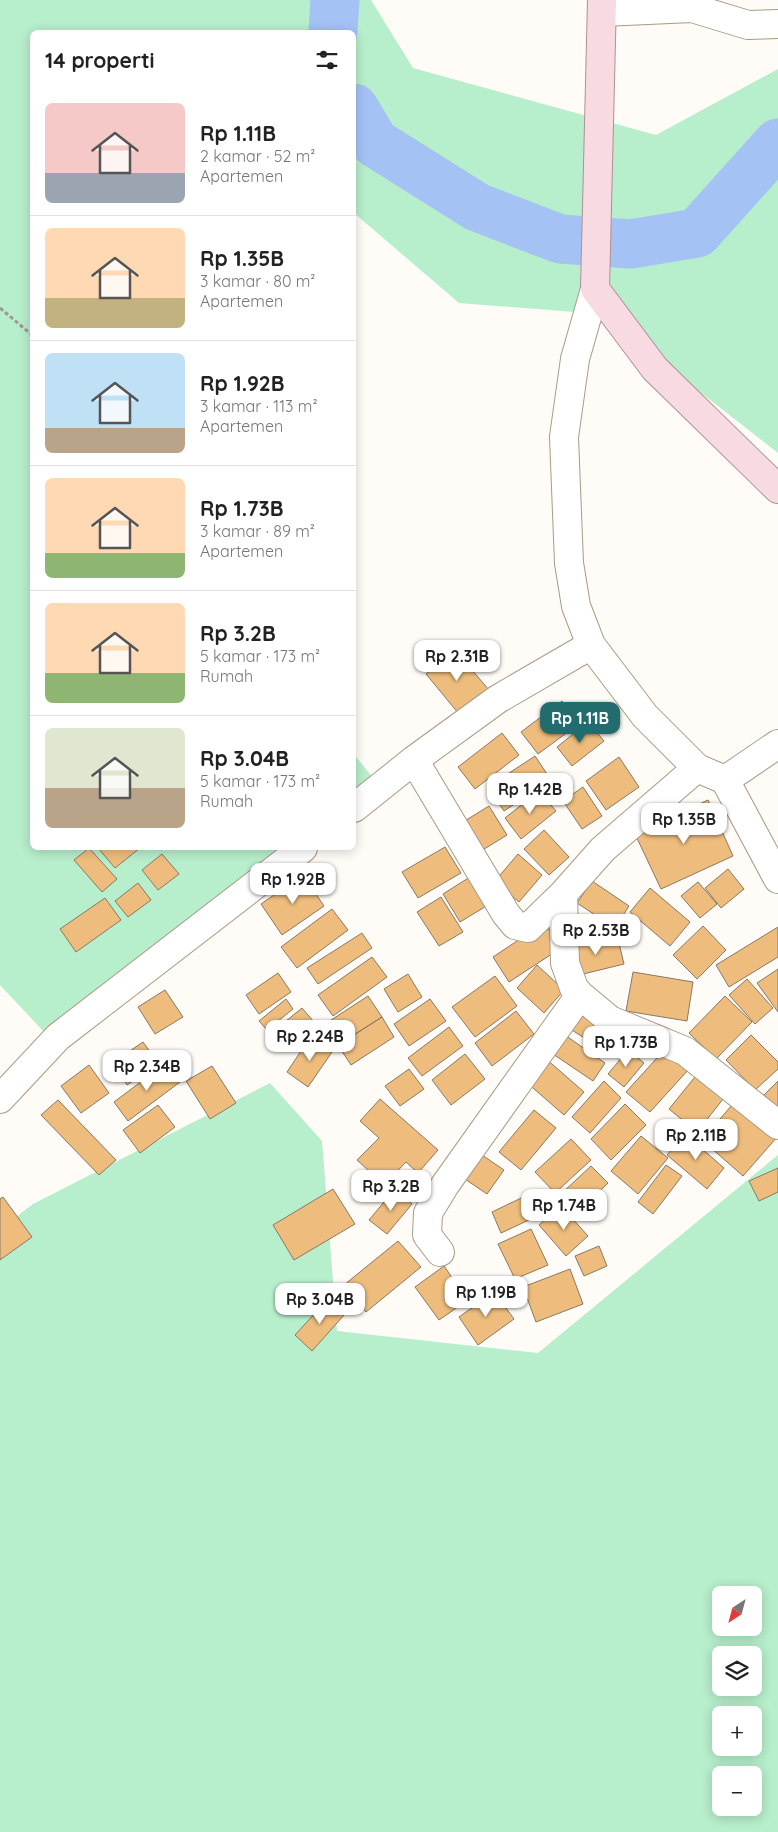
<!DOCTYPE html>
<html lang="id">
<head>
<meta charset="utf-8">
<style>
  :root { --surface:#fff; --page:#f2f2f2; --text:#222; --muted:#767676; --line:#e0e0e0; --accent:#216d6e }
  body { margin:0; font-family:Quicksand,sans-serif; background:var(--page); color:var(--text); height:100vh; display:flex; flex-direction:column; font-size:19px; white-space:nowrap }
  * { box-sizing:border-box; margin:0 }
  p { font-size:16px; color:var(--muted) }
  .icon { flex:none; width:28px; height:28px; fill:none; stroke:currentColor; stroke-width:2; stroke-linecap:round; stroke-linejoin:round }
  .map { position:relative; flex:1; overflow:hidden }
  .panel { position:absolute; left:30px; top:30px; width:326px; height:820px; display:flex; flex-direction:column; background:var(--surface); border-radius:8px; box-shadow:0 2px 12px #0003 }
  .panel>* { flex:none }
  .needle { width:32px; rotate:216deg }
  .controls { position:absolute; left:712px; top:1586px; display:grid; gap:10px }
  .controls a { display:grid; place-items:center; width:50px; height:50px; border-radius:8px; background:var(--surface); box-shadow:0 2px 12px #0003; font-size:25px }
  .price { position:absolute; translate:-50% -42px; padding:0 11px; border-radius:10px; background:#fff; color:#222; font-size:16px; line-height:32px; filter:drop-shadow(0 1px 2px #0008) }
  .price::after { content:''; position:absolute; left:50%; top:30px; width:15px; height:11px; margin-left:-8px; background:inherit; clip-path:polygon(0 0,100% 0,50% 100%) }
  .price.active { background:var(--accent); color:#fff }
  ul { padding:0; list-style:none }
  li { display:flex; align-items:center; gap:15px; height:125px; padding:0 15px }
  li+li { border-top:1px solid var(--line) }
  li span { display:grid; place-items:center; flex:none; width:140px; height:100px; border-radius:8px; color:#555 }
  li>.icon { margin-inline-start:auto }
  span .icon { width:60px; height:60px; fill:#fffc; stroke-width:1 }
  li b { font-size:21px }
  h2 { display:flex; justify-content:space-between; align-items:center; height:60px; padding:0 15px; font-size:21px }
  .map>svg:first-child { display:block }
  .green { fill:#b7eecb; fill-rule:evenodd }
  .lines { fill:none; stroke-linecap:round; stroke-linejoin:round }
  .river { stroke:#a5c2f5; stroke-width:49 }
  .building { fill:#eebd7d; stroke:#887865 }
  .minor-casing { stroke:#aa9a85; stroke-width:30 }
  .major-casing { stroke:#b18f93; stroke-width:30 }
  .path { stroke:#9d9892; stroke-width:3; stroke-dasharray:4 2.5; stroke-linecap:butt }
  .minor { stroke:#fff; stroke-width:28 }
  .major { stroke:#f8dbe2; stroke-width:28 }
</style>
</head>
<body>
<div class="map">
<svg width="778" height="1832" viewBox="0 0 778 1832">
  <rect width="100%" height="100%" fill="#fffbf7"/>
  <path class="green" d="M0 0H371L413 68 656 135 778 69V453L600 314 459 303 354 213V32H32V848H290L45 1033 0 985Z
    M354 754 376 782 354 799Z
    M270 1083 322 1141 337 1331 538 1353 778 1155V1832H0V1229L33 1204ZM721 1595H754V1628H721ZM721 1655H754V1688H721ZM721 1715H754V1748H721ZM721 1775H754V1808H721Z"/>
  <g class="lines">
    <path class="river" d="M333 32 335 0
      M354 108 375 143 477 207 560 239 631 244 697 233 778 143"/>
  </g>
  <path class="building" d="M455 650 489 690 459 714 426 674Z
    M562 701 580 723 538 754 521 732Z
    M588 722 604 741 572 766 557 747Z
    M502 733 519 755 475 789 458 767Z
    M535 756 551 780 504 811 488 787Z
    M619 757 639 787 606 810 586 781Z
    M583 787 602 816 582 829 563 801Z
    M539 791 556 811 521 839 505 818Z
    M708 800 733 856 661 889 635 834Z
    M489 806 507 835 481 851 463 822Z
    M544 830 569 857 549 875 524 849Z
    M445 847 461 873 418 898 402 872Z
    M89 848 117 879 102 892 74 860Z
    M98 848H140L115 868Z
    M162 854 179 874 158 890 142 870Z
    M518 854 542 875 519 902 495 881Z
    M728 869 744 889 721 908 705 888Z
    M303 875 324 906 282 935 261 904Z
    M470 877 488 905 460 922 443 894Z
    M592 881 629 906 615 928 577 903Z
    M698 882 717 904 700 918 681 896Z
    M138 883 151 900 128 917 115 901Z
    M650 888 690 922 670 946 630 912Z
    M441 897 463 932 439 946 417 912Z
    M105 898 121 920 76 952 60 929Z
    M332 909 348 930 297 968 281 947Z
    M544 923 561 948 509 982 493 957Z
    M703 926 726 950 697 979 673 955Z
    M778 927V957L729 987 716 965Z
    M362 933 372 948 318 984 307 968Z
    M617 935 624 964 575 976 568 947Z
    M372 957 387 977 333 1016 318 995Z
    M537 965 564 990 544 1013 517 988Z
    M778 969V1012L757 983Z
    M633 972 693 982 687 1021 626 1011Z
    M278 973 291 992 259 1014 246 995Z
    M408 974 422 997 398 1012 384 989Z
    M495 976 517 1006 475 1037 452 1007Z
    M747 979 773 1008 755 1024 729 995Z
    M165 990 183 1017 155 1034 138 1007Z
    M368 996 382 1017 338 1045 325 1024Z
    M725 996 752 1022 716 1059 689 1033Z
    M286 999 293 1009 267 1030 259 1021Z
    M430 999 446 1021 409 1046 394 1024Z
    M577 1005 618 1032 605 1051 564 1025Z
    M302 1008 314 1022 287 1044 275 1030Z
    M516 1011 534 1034 492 1066 475 1043Z
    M382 1017 394 1037 351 1065 338 1045Z
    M449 1027 463 1046 422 1076 408 1058Z
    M562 1033 605 1063 593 1081 550 1052Z
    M751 1035 778 1062V1069L755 1090 726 1060Z
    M311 1036 332 1052 308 1087 287 1072Z
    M143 1042 159 1064 127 1085 112 1063Z
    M666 1048 689 1069 650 1112 626 1092Z
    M628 1050 644 1063 624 1087 608 1074Z
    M465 1054 485 1079 451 1105 432 1080Z
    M545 1058 584 1092 564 1115 525 1081Z
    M166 1063 180 1082 128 1121 114 1102Z
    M89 1065 109 1093 81 1113 61 1086Z
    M212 1066 236 1103 210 1119 186 1081Z
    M703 1067 731 1089 697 1132 669 1109Z
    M409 1069 424 1089 400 1106 385 1086Z
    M604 1081 621 1098 590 1133 572 1117Z
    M778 1081V1112L761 1098Z
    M738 1098 778 1136 743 1176 702 1140Z
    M380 1099 438 1150 418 1173 406 1162 384 1185 357 1160 379 1138 360 1121Z
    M58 1100 116 1160 99 1175 41 1115Z
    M625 1104 646 1125 611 1160 591 1139Z
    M158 1105 175 1127 140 1153 123 1130Z
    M534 1110 556 1128 521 1170 499 1152Z
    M685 1134 724 1168 707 1189 667 1155Z
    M641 1136 668 1158 638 1194 611 1171Z
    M571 1139 591 1160 555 1193 535 1172Z
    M479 1153 504 1170 487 1194 462 1177Z
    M666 1165 682 1176 653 1214 638 1202Z
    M591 1166 608 1183 579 1211 562 1193Z
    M778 1168V1192L759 1201 749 1181Z
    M333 1189 355 1224 294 1260 273 1225Z
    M395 1189 412 1204 387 1234 369 1220Z
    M536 1191 546 1212 501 1233 492 1212Z
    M3 1197 32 1237 0 1260V1199Z
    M561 1206 588 1236 566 1256 539 1225Z
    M531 1229 548 1265 515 1279 498 1244Z
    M398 1241 421 1267 366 1312 344 1285Z
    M599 1246 607 1266 584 1276 575 1256Z
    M444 1266 468 1300 439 1320 415 1287Z
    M570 1269 583 1304 536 1322 523 1287Z
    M494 1292 514 1319 478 1345 459 1317Z
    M328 1299 345 1314 312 1351 295 1335Z"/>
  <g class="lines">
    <g class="minor-casing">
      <path id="minor" d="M603 12 692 8 748 25 778 24
        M595 289 575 359 564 437 569 563 576 606 591 645 645 716 697 768 725 780 778 744
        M414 760 506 914 515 925 528 928 563 894 603 849 697 768
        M725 780 778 879
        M354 808 414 760 498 699 591 645
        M563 894 565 963 574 988 580 995 610 1020 685 1051 778 1125
        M0 1099 58 1037 303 848
        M440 1252 427 1235 428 1213 445 1185 580 995"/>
    </g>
    <g class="major-casing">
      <path id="major" d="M602 0 595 289 655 369 778 489"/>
    </g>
    <path class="path" d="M0 308 32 335"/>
    <use href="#minor" class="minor"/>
    <use href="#major" class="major"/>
  </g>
</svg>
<div class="controls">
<a><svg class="needle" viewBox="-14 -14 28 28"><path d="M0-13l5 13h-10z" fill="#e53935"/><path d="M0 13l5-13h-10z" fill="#767676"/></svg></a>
<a><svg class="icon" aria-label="layers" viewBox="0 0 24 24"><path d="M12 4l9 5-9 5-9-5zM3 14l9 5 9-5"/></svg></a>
<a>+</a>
<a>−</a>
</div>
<b class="price" style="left:457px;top:682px">Rp 2.31B</b>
<b class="price active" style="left:580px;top:744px">Rp 1.11B</b>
<b class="price" style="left:530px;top:815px">Rp 1.42B</b>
<b class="price" style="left:684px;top:845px">Rp 1.35B</b>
<b class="price" style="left:293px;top:905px">Rp 1.92B</b>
<b class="price" style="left:596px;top:956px">Rp 2.53B</b>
<b class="price" style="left:310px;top:1062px">Rp 2.24B</b>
<b class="price" style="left:626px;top:1068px">Rp 1.73B</b>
<b class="price" style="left:147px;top:1092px">Rp 2.34B</b>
<b class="price" style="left:696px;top:1161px">Rp 2.11B</b>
<b class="price" style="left:391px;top:1212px">Rp 3.2B</b>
<b class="price" style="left:564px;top:1231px">Rp 1.74B</b>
<b class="price" style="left:486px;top:1318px">Rp 1.19B</b>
<b class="price" style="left:320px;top:1325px">Rp 3.04B</b>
<section class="panel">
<h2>14 properti<svg class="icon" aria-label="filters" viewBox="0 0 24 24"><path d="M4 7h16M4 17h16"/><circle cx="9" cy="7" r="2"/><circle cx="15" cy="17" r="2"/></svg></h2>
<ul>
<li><span style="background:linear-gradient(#f6c9c9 70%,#9aa5b1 0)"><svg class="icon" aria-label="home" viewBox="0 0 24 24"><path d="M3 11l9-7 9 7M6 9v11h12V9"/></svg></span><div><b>Rp 1.11B</b><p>2 kamar · 52 m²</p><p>Apartemen</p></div></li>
<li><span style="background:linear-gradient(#ffd9b3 70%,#c2b280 0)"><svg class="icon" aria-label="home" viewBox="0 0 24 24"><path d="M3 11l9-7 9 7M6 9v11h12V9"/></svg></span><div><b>Rp 1.35B</b><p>3 kamar · 80 m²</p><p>Apartemen</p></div></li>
<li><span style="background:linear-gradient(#bfe0f5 75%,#b9a48a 0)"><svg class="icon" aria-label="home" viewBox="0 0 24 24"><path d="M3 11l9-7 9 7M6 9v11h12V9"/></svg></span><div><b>Rp 1.92B</b><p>3 kamar · 113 m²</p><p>Apartemen</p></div></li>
<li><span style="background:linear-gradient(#ffd9b3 75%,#8fb573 0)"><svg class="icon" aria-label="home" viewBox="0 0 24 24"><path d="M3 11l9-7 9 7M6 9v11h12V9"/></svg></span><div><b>Rp 1.73B</b><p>3 kamar · 89 m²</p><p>Apartemen</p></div></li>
<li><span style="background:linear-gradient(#ffd9b3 70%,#8fb573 0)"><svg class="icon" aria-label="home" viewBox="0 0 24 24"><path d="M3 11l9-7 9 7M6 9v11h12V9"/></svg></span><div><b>Rp 3.2B</b><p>5 kamar · 173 m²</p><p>Rumah</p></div></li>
<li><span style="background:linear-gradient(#dfe7d0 60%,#b9a48a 0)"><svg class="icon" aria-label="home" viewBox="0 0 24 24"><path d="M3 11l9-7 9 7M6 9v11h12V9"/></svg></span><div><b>Rp 3.04B</b><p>5 kamar · 173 m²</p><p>Rumah</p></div></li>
</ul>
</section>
</div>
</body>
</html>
